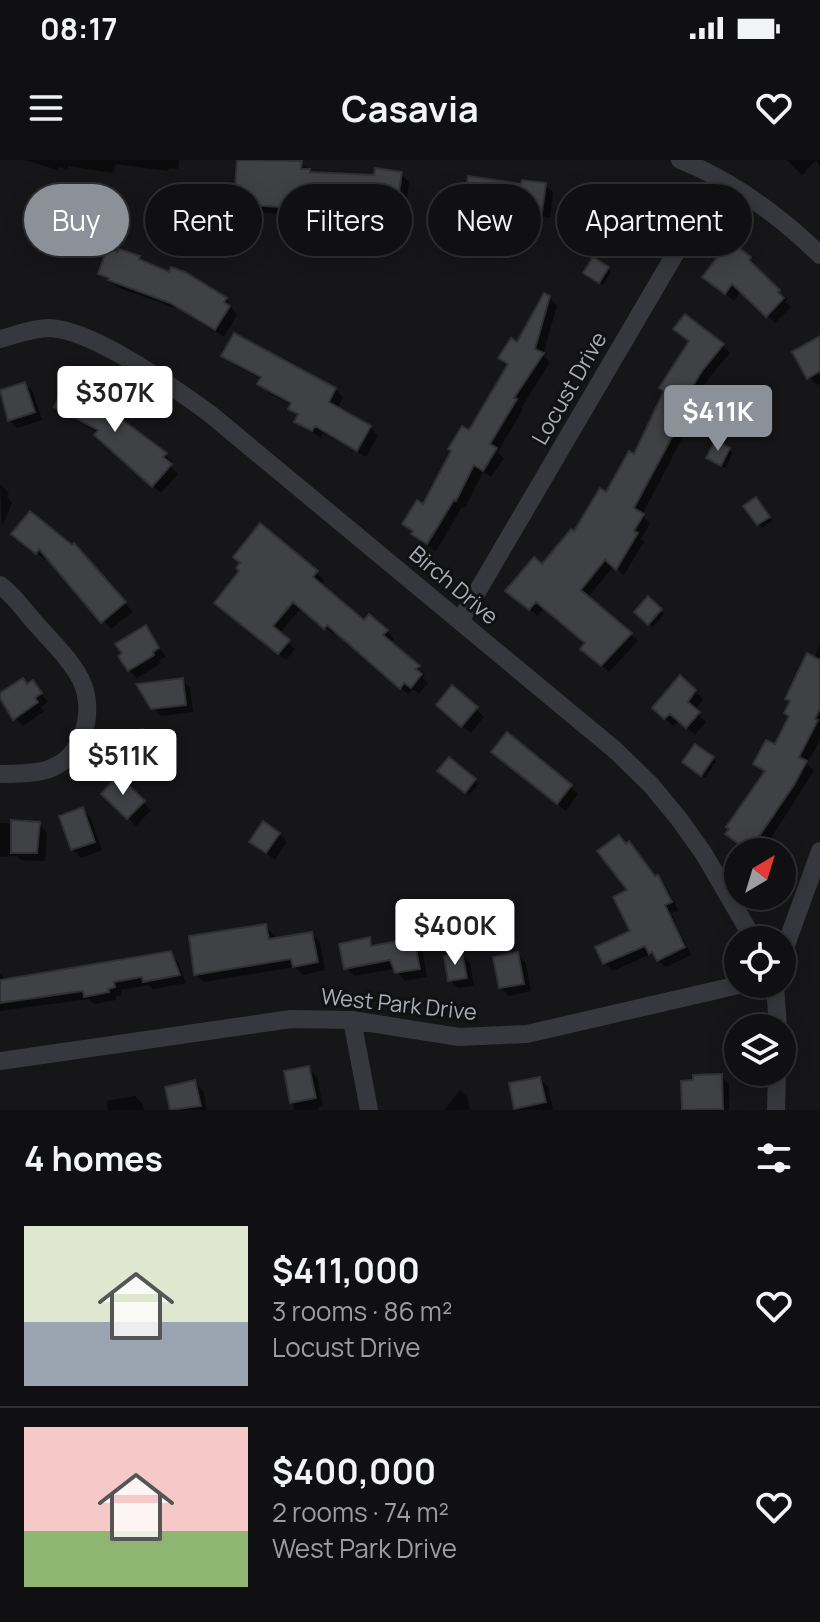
<!DOCTYPE html>
<html lang="en">
<head>
<meta charset="utf-8">
<style>
  :root { --surface:#101012; --page:#1e1e20; --text:#f1f3f6; --muted:#9c9d9f; --line:#303032; --accent:#8c9099 }
  body { margin:0; font-family:Manrope,sans-serif; background:var(--page); color:var(--text); height:100vh; display:flex; flex-direction:column; font-size:30px; white-space:nowrap }
  * { box-sizing:border-box; margin:0 }
  p { font-size:26px; color:var(--muted) }
  .icon { flex:none; width:44px; height:44px; fill:none; stroke:currentColor; stroke-width:2; stroke-linecap:round; stroke-linejoin:round }
  .map { position:relative; height:950px; overflow:hidden }
  .details { display:flex; flex-direction:column; background:var(--surface); flex:1 }
  .details>* { flex:none }
  .hud { position:absolute; left:24px; top:24px; width:772px; height:72px; display:flex; gap:16px }
  .needle { width:52px; rotate:38deg }
  .buttons { position:absolute; left:724px; top:678px; display:grid; gap:16px }
  .buttons a { display:grid; place-items:center; width:72px; height:72px; border-radius:50%; background:var(--surface); box-shadow:0 4px 20px #0003,0 0 0 2px var(--line); font-size:40px }
  .price { position:absolute; translate:-50% -68px; padding:0 18px; border-radius:8px; background:#fff; color:#222; font-size:26px; line-height:52px; filter:drop-shadow(0 2px 4px #0008) }
  .price::after { content:''; position:absolute; left:50%; top:48px; width:24px; height:18px; margin-left:-12px; background:inherit; clip-path:polygon(0 0,100% 0,50% 100%) }
  .price.current { background:var(--accent); color:#fff }
  ul { padding:0; list-style:none }
  li { display:flex; align-items:center; gap:24px; height:200px; padding:0 24px }
  li+li { border-top:2px solid var(--line) }
  li span { display:grid; place-items:center; flex:none; width:224px; height:160px; border-radius:0px; color:#555 }
  li>.icon { margin-inline-start:auto }
  span .icon { width:96px; height:96px; fill:#fffc; stroke-width:1 }
  li b { font-size:34px }
  h2 { display:flex; justify-content:space-between; align-items:center; height:96px; padding:0 24px; font-size:34px }
  .tag { padding:0 28px; border-radius:36px; background:var(--surface); box-shadow:0 4px 20px #0003,0 0 0 2px var(--line); font-size:28px; line-height:72px }
  .tag.current { background:var(--accent); color:#fff }
  .status { display:flex; justify-content:space-between; align-items:center; height:56px; padding:0 40px; background:var(--surface); direction:ltr }
  .status svg { height:22px; fill:currentColor }
  header { display:flex; justify-content:space-between; align-items:center; height:104px; padding:0 24px; background:var(--surface); font-size:36px; font-weight:700 }
  .map>svg:first-child { display:block }
  .shadow { fill:#0007 }
  .building { fill:#404145; stroke:#303034; stroke-width:2 }
  .lines { fill:none; stroke-linecap:round; stroke-linejoin:round }
  .minor { stroke:#37383d; stroke-width:18 }
  .labels { text-anchor:middle; dominant-baseline:central; stroke-width:6; stroke-linejoin:round; paint-order:stroke }
  .street-label { font-size:22px; fill:#a8adb8; stroke:#111113 }
</style>
</head>
<body>
<div class="status"><b>08:17</b><svg viewBox="0 0 49 12"><path d="M0 12V9h3v3zM5 12V6h3v6zM10 12V3h3v9zM15 12V0h3v12zM26 1h20v11H26zM47 4h2v5h-2z"/></svg></div>
<header><svg class="icon" aria-label="menu" viewBox="0 0 24 24"><path d="M4 6h16M4 12h16M4 18h16"/></svg>Casavia<svg class="icon" aria-label="heart" viewBox="0 0 24 24"><path d="M12 20l-8-8c-3-5 5-10 8-4 3-6 11-1 8 4z"/></svg></header>
<div class="map">
<svg width="820" height="950" viewBox="0 0 820 950">
  <rect width="100%" height="100%" fill="#161618"/>
  <path class="shadow" d="M25 0H179L178 9 169 8 168 11 115 4 114 13 68 6V9L58 7 57 10Z
    M239 0 301 3 312 14 375 17 401 14 409 22 405 54 316 48 315 57 245 51 236 43Z
    M787 0H820V7L816 0 802 15Z
    M545 25 553 32 550 58 511 49 541 69 472 59 465 51 523 27Z
    M637 44 646 53 639 65 645 75 637 88 620 78 593 70 585 62Z
    M138 98 143 103 226 139 237 155 224 177 181 150 119 128 100 114Z
    M749 98 757 106 756 109 787 139 785 142 791 147 775 163 741 130 734 141 705 117Z
    M608 109 611 112 603 125 589 116Z
    M549 137 557 146 543 195 550 202 522 247 523 249 498 292 504 298 491 317 483 312 465 348 462 347 436 391 421 382 404 364 424 347 509 206 501 198 518 185Z
    M820 181V224L817 225 809 217Z
    M722 185 730 193 709 218 678 269 684 275 642 355 650 363 641 379 644 382 624 415 614 406 587 438 638 481 609 512 590 496 587 484 544 448 538 456 515 438 574 374 635 296 666 232Z
    M224 195 335 229 343 237 337 249 370 267 378 276 366 297 323 273 321 278 305 269 297 261 299 257 291 248 292 246 268 232 260 224 262 220 232 203Z
    M25 224 33 232 42 260 18 268 10 260 0 232Z
    M93 237 173 302 170 306 178 314 161 333 105 282 98 273 64 254 56 246Z
    M716 283 733 293 725 308 712 301Z
    M0 324 9 333 7 337 12 343 2 367Z
    M759 343 772 361 762 368 746 346Z
    M260 366 317 413 324 420 320 425 364 463 387 471 394 479 390 483 425 514 422 518 428 523 419 534 413 529 408 534 336 471 333 474 301 448 279 474 295 489 286 500 224 451Z
    M22 382 82 394 133 452 111 469 48 396 45 400Z
    M648 439 664 454 653 467 637 452Z
    M145 468 166 497 159 500 161 503 137 518 129 510 125 494Z
    M820 483V580L807 604 814 611 762 692H750L728 674 766 613 755 604 776 587 791 557 792 543 787 538 814 499Z
    M681 518 703 539 695 551 706 562 695 575 679 561 673 566 654 548Z
    M182 520 190 528 193 552 161 556 153 548Z
    M33 523 48 542 41 547 44 551 23 566 15 558 28 526Z
    M476 549 484 557 471 573 446 553Z
    M168 580 176 588 168 615 142 606 134 598Z
    M713 598 716 602 705 618 688 606Z
    M502 600 570 626 578 634 566 651Z
    M443 615 475 620 478 624 469 635Z
    M118 618 151 650 136 666 104 634Z
    M82 649 90 657 102 690 81 698 72 689Z
    M0 663 39 664 47 673 45 701 21 700 17 696 0 697Z
    M279 674 287 682 275 700 251 681Z
    M657 717 665 725 678 750 671 753 691 795 666 807 651 794 613 811 605 803 598 788 633 772Z
    M266 767 274 775 275 780 312 774 320 782 325 810 303 815 295 807 204 822 196 814Z
    M369 780 377 787 414 780 422 789 427 817 405 821 395 809 354 816 346 808Z
    M170 793 178 802 186 823 153 829 149 825 121 830 122 835 115 837 116 840 94 844 89 839 0 851V813L6 821Z
    M518 794 526 803 531 831 509 836 501 828Z
    M462 795 470 803 474 826 458 828 450 820Z
    M308 908 317 917 323 946 318 947V950H294L286 913Z
    M721 916 729 924V950H684L683 923Z
    M540 919 548 927 553 950H518L516 948Z
    M195 923 203 931 207 950H172L168 929Z
    M460 930 467 937 470 950H444Z
    M135 936 143 944 144 950H108L107 941Z"/>
  <path class="building" d="M237 0 302 1 301 9H310V12L374 15 375 8 402 12 397 47 356 41H308V49L234 44Z
    M468 16 521 24 522 20 546 23 542 52 502 41 538 63 462 52Z
    M621 33 639 43 632 56 635 58 633 61 639 65 628 81 610 70 582 63 588 40 613 48Z
    M730 81 751 97 749 100 780 130 778 132 784 138 766 157 732 124 725 134 702 117Z
    M107 89 118 92 119 89 140 96 139 99 169 112 171 107 185 112 227 138 224 142 230 146 215 170 170 143 108 120 109 118 98 114Z
    M593 97 609 107 599 123 583 113Z
    M544 133 550 136 535 189 544 193 514 238 517 239 490 284 497 288 483 311 474 305 456 341 454 340 427 384 411 374 413 371 402 364 417 340 423 344 451 291 448 289 462 266 469 270 508 204 498 198 511 178 517 182Z
    M685 154 724 184 702 211 671 262 678 266 634 348 644 354 634 371 638 373 616 410 605 400 581 430 632 473 601 506 580 489 585 483 536 442 529 450 505 431 534 397 542 404 571 369 574 371 600 328 606 332 629 291 634 294 664 231 659 228 689 181 673 169Z
    M234 173 336 228 329 242 371 266 357 291 315 266 312 271 294 262 298 254 288 249 291 243 257 224 261 217 221 196Z
    M820 176V211L807 219 792 192Z
    M67 221 94 235 93 238 167 293 163 297 172 304 152 327 94 275 98 270 54 247Z
    M25 222 35 252 8 261 0 230Z
    M715 280 730 288 721 306 706 298Z
    M756 337 770 357 757 365 743 346Z
    M30 351 72 385 74 383 126 442 101 463 39 389 36 394 11 374Z
    M260 363 318 411 313 417 364 460 369 454 388 470 383 475 420 506 416 509 422 514 411 528 404 523 400 529 327 465 324 469 293 442 273 466 290 480 278 494 214 443 239 411 236 408 240 403 233 397Z
    M648 436 662 449 648 465 634 452Z
    M146 465 159 488 153 492 154 495 128 511 118 496 122 493 115 484Z
    M807 493 820 500V549L815 559 818 560 799 597 807 601 794 625 749 691 725 674 729 669 726 667 765 611 753 604 766 580 775 584 789 556 784 553 790 541 785 539Z
    M680 515 696 530 688 542 700 552 686 568 670 554 664 559 652 548Z
    M23 518 27 524 33 520 42 533 35 538 38 542 13 560 0 538V533Z
    M183 518 186 545 151 549 136 524Z
    M452 525 478 547 461 567 436 545Z
    M142 569 169 578 160 608 132 598Z
    M507 572 572 625 557 644 491 592Z
    M695 584 714 597 701 616 682 602Z
    M449 597 476 619 465 633 437 611Z
    M118 615 145 641 127 659 101 634Z
    M83 647 95 682 71 690 59 656Z
    M11 660 40 662 37 693H11Z
    M263 661 280 673 266 693 249 682Z
    M619 675 626 684 629 681 655 716 658 715 672 742 665 745 685 787 657 801 652 792 649 794 645 786 603 804 595 787 630 771 613 737 627 730 597 691Z
    M266 764 269 779 312 772 318 802 293 807 291 799 194 815 189 776Z
    M370 777 371 786 414 778 420 809 395 813 390 800 344 809 339 784Z
    M171 791 180 815 143 822 142 817 114 822 115 827 108 829 109 832 84 837 83 831 0 843V820Z
    M518 792 524 824 499 828 493 797Z
    M462 793 467 818 448 821 444 796Z
    M309 906 316 938 290 943 284 911Z
    M722 914 723 949 682 950 681 921 693 920V915Z
    M540 917 546 942 514 949 509 923Z
    M195 920 201 946 170 950 165 927Z"/>
  <g class="lines">
    <path class="minor" d="M680 0C733 21 780 56 820 95
      M0 179C16 175 32 168 49 168 92 169 173 227 209 253L615 590 651 625 679 659 704 694 754 780
      M0 425C15 436 26 453 38 466 53 483 71 500 81 520 96 551 84 597 49 609 33 615 17 613 0 614
      M460 461 719 19
      M782 796 820 691
      M775 824 778 868
      M352 860 369 950
      M0 901 291 859 352 860 459 877 527 874 743 824
      M776 950 777 912"/>
  </g>
  <g class="labels">
    <g class="street-label">
      <text transform="translate(569 228) rotate(-60)">Locust Drive</text>
      <text transform="translate(454 425) rotate(40)">Birch Drive</text>
      <text transform="translate(399 844) rotate(6)">West Park Drive</text>
    </g>
  </g>
</svg>
<div class="buttons">
<a><svg class="needle" viewBox="-14 -14 28 28"><path d="M0-13l5 13h-10z" fill="#e53935"/><path d="M0 13l5-13h-10z" fill="#9c9d9f"/></svg></a>
<a><svg class="icon" aria-label="locate" viewBox="0 0 24 24"><circle cx="12" cy="12" r="6"/><path d="M12 2v4M12 18v4M2 12h4M18 12h4"/></svg></a>
<a><svg class="icon" aria-label="layers" viewBox="0 0 24 24"><path d="M12 4l9 5-9 5-9-5zM3 14l9 5 9-5"/></svg></a>
</div>
<b class="price" style="left:115px;top:274px">$307K</b>
<b class="price current" style="left:718px;top:293px">$411K</b>
<b class="price" style="left:123px;top:637px">$511K</b>
<b class="price" style="left:455px;top:807px">$400K</b>
<div class="hud">
<a class="tag current">Buy</a>
<a class="tag">Rent</a>
<a class="tag">Filters</a>
<a class="tag">New</a>
<a class="tag">Apartment</a>
</div>
</div>
<section class="details">
<h2>4 homes<svg class="icon" aria-label="filters" viewBox="0 0 24 24"><path d="M4 7h16M4 17h16"/><circle cx="9" cy="7" r="2"/><circle cx="15" cy="17" r="2"/></svg></h2>
<ul>
<li><span style="background:linear-gradient(#dfe7d0 60%,#9aa5b1 0)"><svg class="icon" aria-label="home" viewBox="0 0 24 24"><path d="M3 11l9-7 9 7M6 9v11h12V9"/></svg></span><div><b>$411,000</b><p>3 rooms · 86 m²</p><p>Locust Drive</p></div><svg class="icon" aria-label="heart" viewBox="0 0 24 24"><path d="M12 20l-8-8c-3-5 5-10 8-4 3-6 11-1 8 4z"/></svg></li>
<li><span style="background:linear-gradient(#f6c9c9 65%,#8fb573 0)"><svg class="icon" aria-label="home" viewBox="0 0 24 24"><path d="M3 11l9-7 9 7M6 9v11h12V9"/></svg></span><div><b>$400,000</b><p>2 rooms · 74 m²</p><p>West Park Drive</p></div><svg class="icon" aria-label="heart" viewBox="0 0 24 24"><path d="M12 20l-8-8c-3-5 5-10 8-4 3-6 11-1 8 4z"/></svg></li>
</ul>
</section>
</body>
</html>
